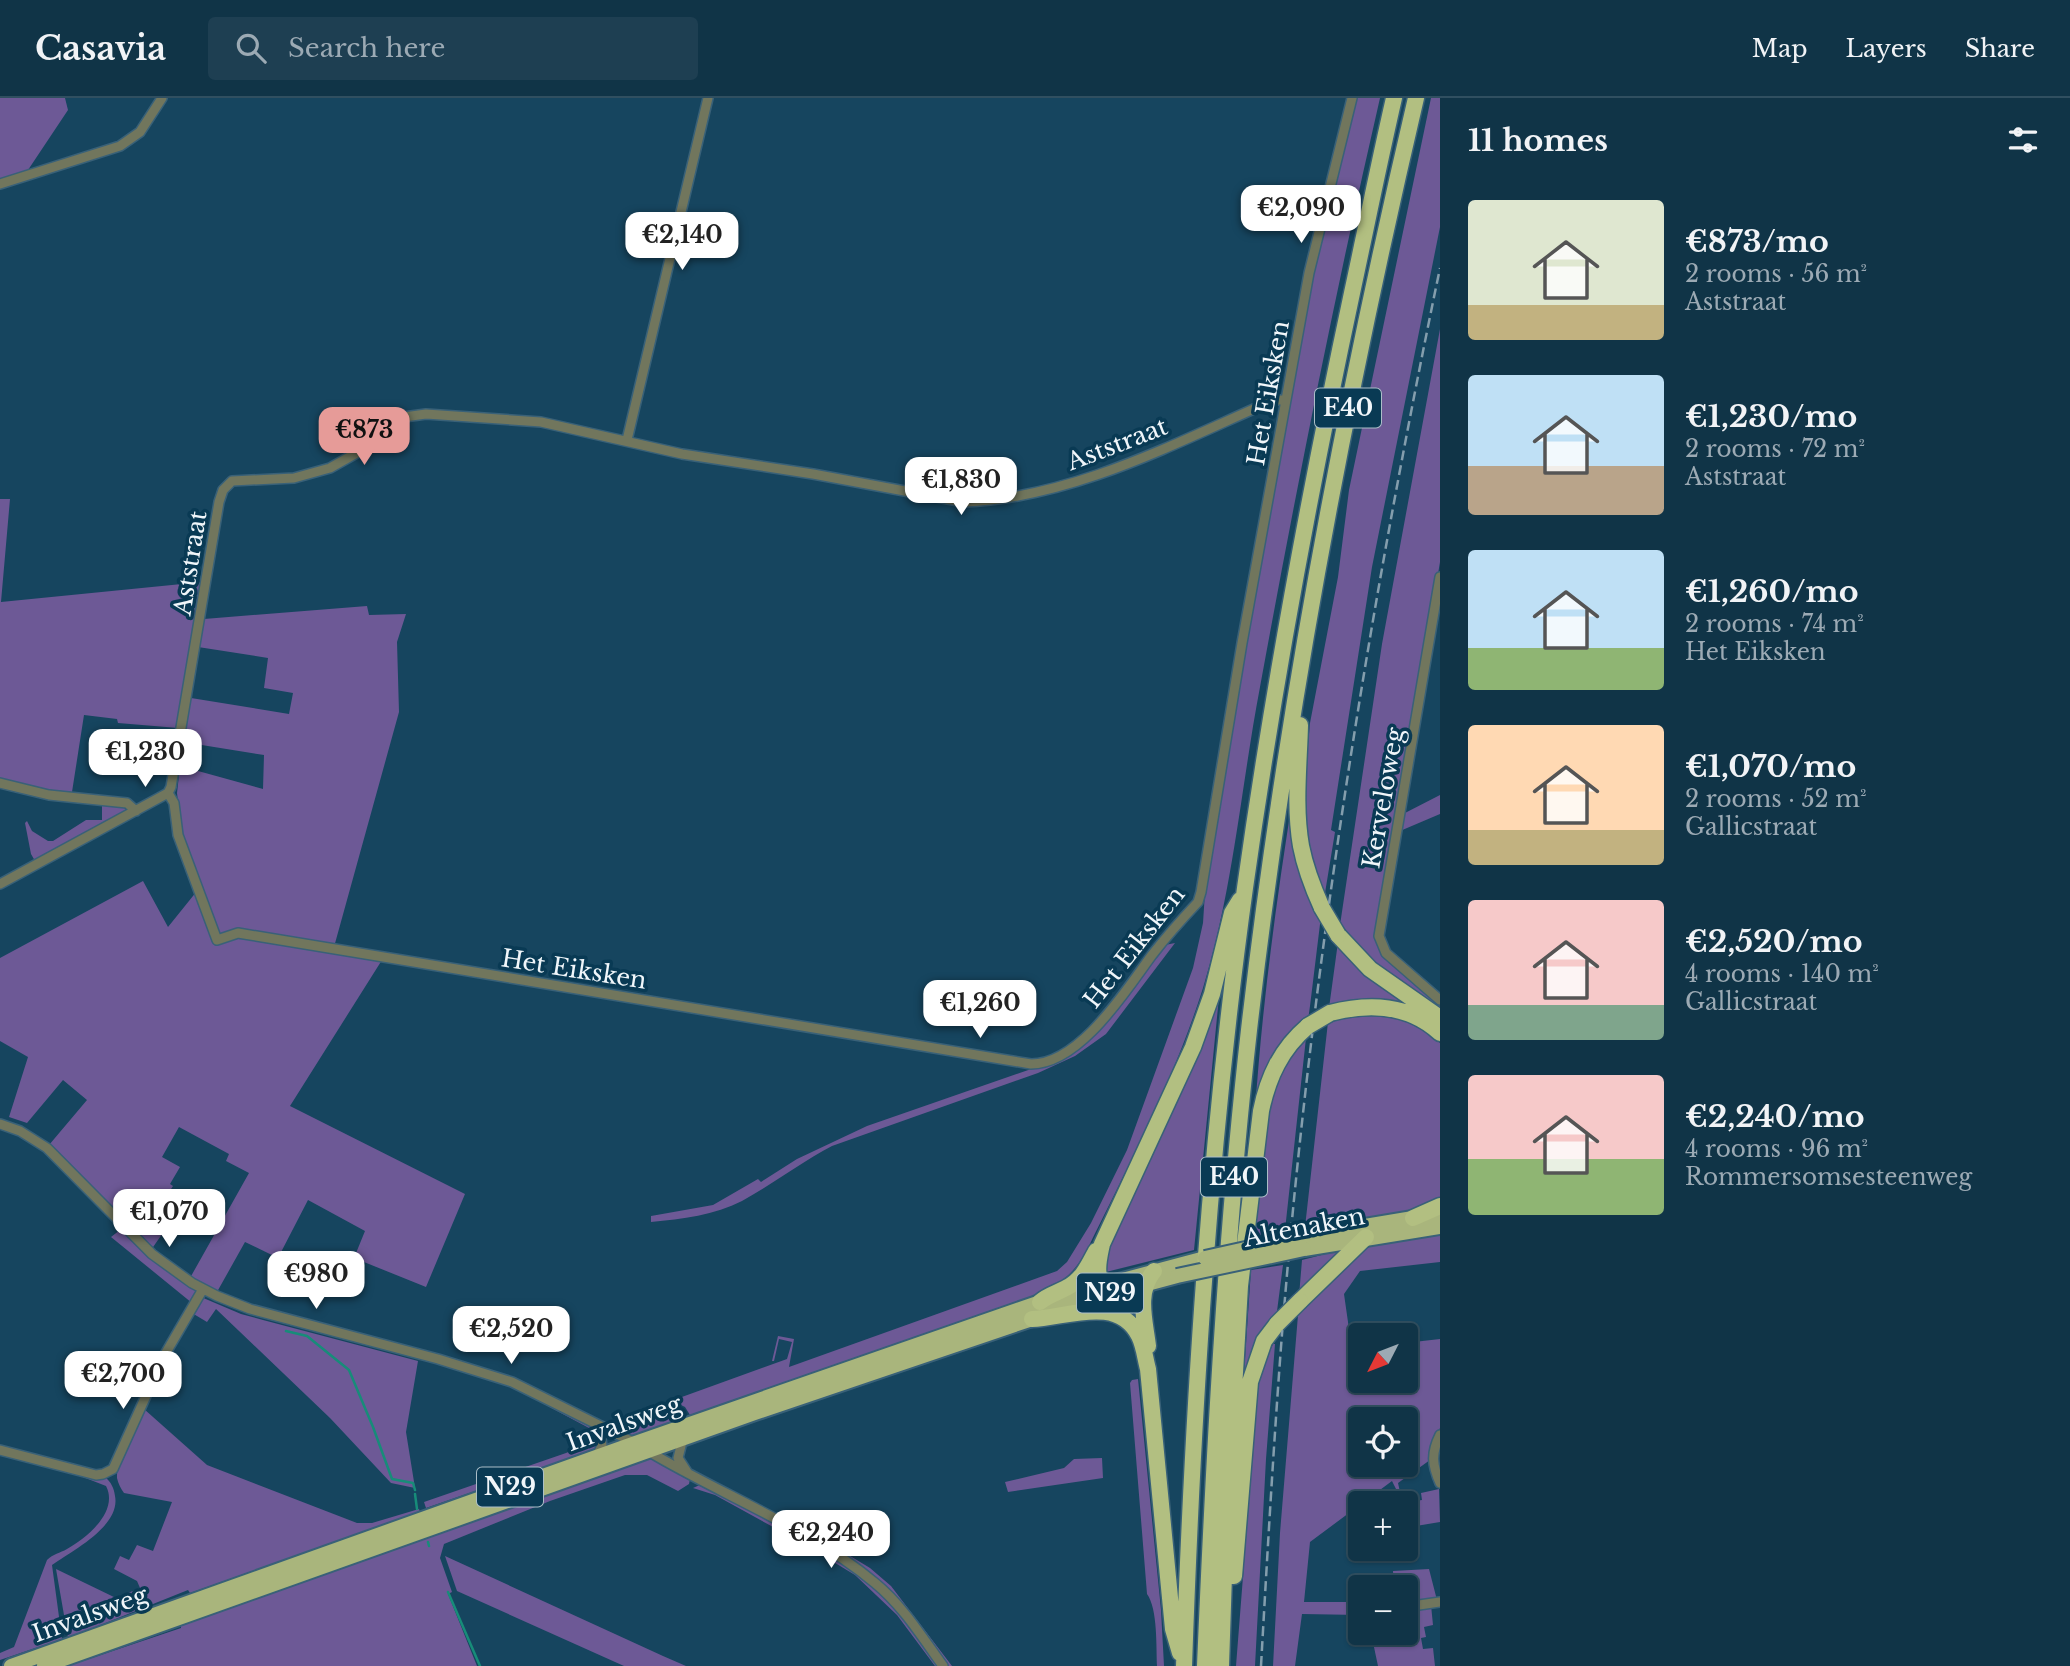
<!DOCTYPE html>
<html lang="en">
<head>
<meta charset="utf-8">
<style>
  :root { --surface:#103447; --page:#1e3f52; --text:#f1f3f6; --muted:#9caab4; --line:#304f60; --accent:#e69b98 }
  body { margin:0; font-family:"Libre Baskerville",serif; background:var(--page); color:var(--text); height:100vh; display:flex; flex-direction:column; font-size:26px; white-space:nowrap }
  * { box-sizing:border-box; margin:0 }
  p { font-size:23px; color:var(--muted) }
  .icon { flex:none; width:38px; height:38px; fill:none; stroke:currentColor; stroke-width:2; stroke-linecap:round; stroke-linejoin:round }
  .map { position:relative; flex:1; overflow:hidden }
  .sheet { display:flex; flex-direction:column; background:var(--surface); width:630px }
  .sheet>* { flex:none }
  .needle { width:46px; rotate:228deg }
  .buttons { position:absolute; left:1348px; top:1225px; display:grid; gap:14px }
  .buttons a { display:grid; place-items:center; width:70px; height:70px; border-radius:7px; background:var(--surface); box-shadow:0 2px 5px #0004,0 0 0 2px var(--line); font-size:35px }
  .price { position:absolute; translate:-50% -60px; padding:0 16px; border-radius:14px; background:#fff; color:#222; font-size:23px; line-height:46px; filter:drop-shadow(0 2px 4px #0008) }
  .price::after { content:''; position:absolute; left:50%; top:42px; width:21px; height:16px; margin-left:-10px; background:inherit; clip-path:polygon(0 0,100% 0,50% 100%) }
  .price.selected { background:var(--accent); color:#111 }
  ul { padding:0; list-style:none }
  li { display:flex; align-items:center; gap:21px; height:175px; padding:0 28px }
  li span { display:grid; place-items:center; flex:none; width:196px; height:140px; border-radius:7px; color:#555 }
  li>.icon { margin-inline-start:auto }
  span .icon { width:84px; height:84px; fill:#fffc; stroke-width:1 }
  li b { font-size:30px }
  h2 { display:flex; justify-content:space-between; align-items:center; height:84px; padding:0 28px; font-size:30px }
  header { display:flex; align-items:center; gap:42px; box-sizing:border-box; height:98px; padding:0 35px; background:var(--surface); border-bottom:2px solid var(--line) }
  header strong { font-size:33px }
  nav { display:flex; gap:38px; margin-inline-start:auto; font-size:24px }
  .search { width:490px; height:63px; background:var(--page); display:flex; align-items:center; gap:18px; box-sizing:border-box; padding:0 24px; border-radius:7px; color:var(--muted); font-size:26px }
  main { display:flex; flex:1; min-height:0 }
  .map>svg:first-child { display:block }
  .green { fill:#6d5996; fill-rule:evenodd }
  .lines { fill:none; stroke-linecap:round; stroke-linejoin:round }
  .stream { stroke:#178c79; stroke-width:2.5 }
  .minor-casing { stroke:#396178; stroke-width:12 }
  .trunk-casing { stroke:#396178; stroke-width:18 }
  .motorway-casing { stroke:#396178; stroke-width:19 }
  .minor { stroke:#71765d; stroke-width:9 }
  .trunk { stroke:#a9b57c; stroke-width:14 }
  .motorway { stroke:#b2bf81; stroke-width:16 }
  .rail { stroke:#849ead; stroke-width:2.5; stroke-dasharray:10 5; stroke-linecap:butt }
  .trunk-bridge-casing { stroke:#396178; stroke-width:18; stroke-linecap:butt }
  .motorway-bridge-casing { stroke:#396178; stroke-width:19; stroke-linecap:butt }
  .trunk-bridge { stroke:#a9b57c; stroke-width:14 }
  .motorway-bridge { stroke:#b2bf81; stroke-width:16 }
  .labels { text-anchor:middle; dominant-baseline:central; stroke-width:7; stroke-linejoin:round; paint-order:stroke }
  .shield { fill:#093a54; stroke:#abbec8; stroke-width:2 }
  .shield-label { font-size:23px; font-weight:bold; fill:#f0f6fa }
  .street-label { font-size:24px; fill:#f0f6fa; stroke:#093a54 }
</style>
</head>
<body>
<header>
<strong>Casavia</strong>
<div class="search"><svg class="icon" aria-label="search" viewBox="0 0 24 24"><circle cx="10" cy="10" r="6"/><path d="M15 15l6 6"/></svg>Search here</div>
<nav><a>Map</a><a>Layers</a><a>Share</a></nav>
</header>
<main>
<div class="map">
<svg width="1440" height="1568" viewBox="0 0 1440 1568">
  <rect width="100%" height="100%" fill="#16455f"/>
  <path class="green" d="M0 0H65L68 12 28 72 0 81Z
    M1356 0H1380C1335 195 1296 392 1260 589 1241 689 1233 793 1203 890 1174 982 1128 1068 1086 1154 1073 1176 1061 1186 1038 1196L690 1317 685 1309 677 1305 616 1327 610 1325 787 1261 792 1244 779 1241 774 1263H772L778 1238 794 1241 789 1269 1057 1173 1067 1164 1091 1125 1127 1052 1193 870 1203 825 1205 794 1242 557 1312 178Z
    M1431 0H1440V129L1372 469 1331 732 1335 734 1325 795 1322 794 1308 741 1303 702 1310 625 1338 479 1349 392Z
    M1440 231V464L1377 843 1440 905V912L1369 861 1340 827 1382 546Z
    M0 401H10L1 504 202 484 178 630 118 625 117 621 84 617 72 694 34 690 0 680Z
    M367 508 369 517 406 516 397 544 399 614 334 849 219 835 182 738 177 695 180 668 263 691 264 657 183 644 191 600 289 616 293 595 264 590 268 560 198 549 204 521Z
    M1294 691 1321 818 1310 908 1308 922 1255 1014C1262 906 1277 798 1294 691Z
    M1440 697V716L1400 733 1403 716Z
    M102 706 124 709 126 713 35 763 31 756 25 725 27 723 32 733 48 743H53L86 722H102Z
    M143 783 168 829 197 793 215 844 236 839 382 862 290 1008 465 1096 426 1189 354 1160 365 1133 308 1102 278 1160 245 1144 217 1194 190 1180 249 1075 226 1063 229 1056 179 1029 162 1059 180 1069 170 1086 173 1088 159 1110 174 1119 151 1152 49 1047 87 1002 63 982 27 1025 9 1019 28 959 0 943V860Z
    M1338 844 1434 924 1329 910Z
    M1175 845 1106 936 1075 958 1038 975 832 1048C800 1065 773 1086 742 1103 715 1117 682 1121 651 1124V1118L713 1107 758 1081 761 1084 797 1061 867 1028 1037 969 1109 921 1165 847Z
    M1220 889 1194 1152 1102 1175 1100 1164Z
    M1361 916C1395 918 1414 922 1440 945V1103L1423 1112 1344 1125 1343 1122 1305 1129 1328 924Z
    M1306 940 1285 1132 1253 1140 1268 1010 1284 965Z
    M120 1132 167 1173 195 1192 196 1198 192 1205 111 1139Z
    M1440 1136V1164L1360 1173 1344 1196 1349 1231 1360 1239V1283H1405V1245L1440 1241V1330L1431 1349 1430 1362 1398 1385 1400 1394H1406L1408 1404 1422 1402 1421 1395 1439 1391 1440 1424 1410 1429 1412 1442H1409L1405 1405H1403L1392 1383 1310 1444 1304 1504H1360V1517L1302 1516 1295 1568H1273L1280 1435 1298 1217 1369 1147ZM1360 1321H1405V1367H1360Z
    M1349 1150 1299 1198 1302 1162Z
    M1283 1167 1276 1221 1242 1304 1251 1172Z
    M201 1199 241 1216 263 1222 418 1263 406 1334 415 1390 391 1385 330 1320 216 1211 207 1224 192 1215Z
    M1273 1246H1275L1266 1361 1255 1568H1236L1258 1287 1261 1272Z
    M1138 1281 1161 1512 1164 1568H1157C1156 1550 1158 1511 1147 1496L1130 1285 1132 1282Z
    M533 1296 595 1329 598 1348 594 1352 426 1410 424 1404 566 1355 589 1345 591 1336 589 1330 529 1298Z
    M680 1309 686 1318 633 1339 614 1331Z
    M144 1311 207 1367 357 1425H372L419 1411 420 1414 190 1495 188 1492 68 1540 56 1471 116 1500 140 1490 137 1483 114 1471 120 1458 129 1462 137 1447 153 1453 172 1404 124 1395C121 1391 118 1385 117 1380 116 1363 137 1328 144 1311Z
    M650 1360 690 1381 689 1386 678 1393 647 1377H625L550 1403 444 1446 440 1460 452 1494 448 1496 477 1568H68L181 1530V1527Z
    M1102 1360 1103 1380 1008 1394 1005 1384 1064 1370 1074 1361Z
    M65 1372 105 1379C111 1384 114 1390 115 1398 121 1428 72 1453 52 1467L62 1541 0 1562V1555L14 1549 47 1462C53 1456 60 1455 67 1451 87 1440 119 1413 106 1388Z
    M702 1386 852 1470 898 1512 939 1568H935L897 1517 855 1477 802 1445 715 1397 693 1390Z
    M809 1433 870 1470 891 1488 952 1568H947L896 1500 808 1434Z
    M445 1458 663 1558 686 1568H624L457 1493Z
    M1429 1471 1438 1506 1431 1507 1433 1527 1424 1529 1426 1539 1421 1540 1423 1551 1433 1550 1435 1568H1378L1371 1535H1405V1489H1394L1393 1473Z"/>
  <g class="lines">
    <path class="stream" d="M286 1233 307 1238 349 1272 373 1329 392 1381 413 1385 415 1392
      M415 1396 417 1411
      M428 1444 429 1448
      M448 1494 480 1568"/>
    <g class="minor-casing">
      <path id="minor" d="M0 86 120 48 140 34 162 0
        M627 342 708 0
        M1440 479 1379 838 1386 855 1440 902
        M0 685 49 697 127 705 136 713
        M168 695 174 705 178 737 217 842 238 835 1031 966C1080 966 1126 892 1152 857 1166 839 1182 821 1198 804L1201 794 1242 545 1309 175 1352 0
        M0 786 168 695 171 689 219 404 223 392 232 383 294 380 330 370 369 348 404 319 426 316 541 324 682 356 813 376 964 404C1073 400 1175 345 1274 302H1285
        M0 1026 20 1033 47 1050 152 1156 192 1185 217 1198 250 1211 438 1261 512 1284 635 1345
        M1440 1337C1431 1355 1432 1367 1440 1385
        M683 1340 678 1360 687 1374
        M0 1352 96 1377 103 1376 113 1371 164 1258 203 1191
        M648 1353C721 1397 810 1430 875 1485 903 1508 922 1539 943 1568
        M597 1358 602 1348 599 1327
        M1419 1507 1440 1504"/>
    </g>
    <g class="trunk-casing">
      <path id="trunk" d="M1305 1138 1413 1120 1440 1119
        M1304 1151 1440 1129
        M11 1568 635 1345 1040 1204 1205 1160
        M44 1568 755 1315 1032 1221 1043 1214 1177 1178"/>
    </g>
    <g class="motorway-casing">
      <path id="motorway" d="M1300 627C1299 667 1294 708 1301 748 1305 769 1313 790 1322 810
        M1338 837 1370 871 1440 920
        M1330 915C1369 905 1409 906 1440 935
        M1413 1120 1440 1108
        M1111 1195C1093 1181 1098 1165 1102 1146L1193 949 1212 896 1232 815 1240 802
        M1300 1203 1366 1139
        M1040 1204C1048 1197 1057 1195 1066 1190 1082 1182 1088 1168 1096 1153
        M1032 1221C1066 1220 1118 1196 1139 1238 1144 1248 1145 1260 1148 1271L1173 1531 1180 1555
        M1148 1248C1145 1222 1136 1195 1154 1173
        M1234 1478 1250 1284 1264 1243 1277 1226
        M1184 1568C1193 1308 1209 1048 1245 790 1273 590 1310 392 1352 195 1366 130 1379 65 1394 0
        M1205 1568C1214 1356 1225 1144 1249 932 1285 619 1344 307 1416 0
        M1221 1568 1225 1447 1240 1188 1261 1013C1268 979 1281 951 1308 928"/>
    </g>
    <use href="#minor" class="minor"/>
    <use href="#trunk" class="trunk"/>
    <use href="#motorway" class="motorway"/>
    <path class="rail" d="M1261 1568C1267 1462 1273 1356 1281 1249 1309 887 1366 526 1440 170"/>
    <g class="trunk-bridge-casing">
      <path id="trunk-bridge" d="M1205 1160 1305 1138
        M1177 1178 1304 1151"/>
    </g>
    <g class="motorway-bridge-casing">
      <path id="motorway-bridge" d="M1322 810 1338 837
        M1308 928 1330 915
        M1277 1226 1300 1203"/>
    </g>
    <use href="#trunk-bridge" class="trunk-bridge"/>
    <use href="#motorway-bridge" class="motorway-bridge"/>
  </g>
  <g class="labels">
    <g class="shield">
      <rect x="1315" y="290.5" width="66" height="39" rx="5"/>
      <rect x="1201" y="1059.5" width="66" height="39" rx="5"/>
      <rect x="1077" y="1175.5" width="66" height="39" rx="5"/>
      <rect x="477" y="1369.5" width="66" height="39" rx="5"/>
    </g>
    <g class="shield-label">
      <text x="1348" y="310">E40</text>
      <text x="1234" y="1079">E40</text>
      <text x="1110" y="1195">N29</text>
      <text x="510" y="1389">N29</text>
    </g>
    <g class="street-label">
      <text transform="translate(1268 295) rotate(-80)">Het Eiksken</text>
      <text transform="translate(1117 346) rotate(-21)">Aststraat</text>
      <text transform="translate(190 465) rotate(-81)">Aststraat</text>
      <text transform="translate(1383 700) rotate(-80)">Kerveloweg</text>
      <text transform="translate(1134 849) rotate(-52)">Het Eiksken</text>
      <text transform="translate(574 871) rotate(9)">Het Eiksken</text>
      <text transform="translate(1304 1129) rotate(-11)">Altenaken</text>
      <text transform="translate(624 1325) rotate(-20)">Invalsweg</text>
      <text transform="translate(90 1516) rotate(-20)">Invalsweg</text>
    </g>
  </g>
</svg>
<div class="buttons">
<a><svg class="needle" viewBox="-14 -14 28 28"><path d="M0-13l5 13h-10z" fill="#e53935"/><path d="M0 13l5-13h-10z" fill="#9caab4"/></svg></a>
<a><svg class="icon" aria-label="locate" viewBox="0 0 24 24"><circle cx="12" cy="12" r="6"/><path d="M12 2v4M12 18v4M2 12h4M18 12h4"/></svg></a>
<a>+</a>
<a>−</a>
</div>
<b class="price" style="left:1301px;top:147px">€2,090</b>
<b class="price" style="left:682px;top:174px">€2,140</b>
<b class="price selected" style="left:364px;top:369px">€873</b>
<b class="price" style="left:961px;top:419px">€1,830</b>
<b class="price" style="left:145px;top:691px">€1,230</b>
<b class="price" style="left:980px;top:942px">€1,260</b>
<b class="price" style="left:169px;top:1151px">€1,070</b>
<b class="price" style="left:316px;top:1213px">€980</b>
<b class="price" style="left:511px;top:1268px">€2,520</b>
<b class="price" style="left:123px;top:1313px">€2,700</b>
<b class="price" style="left:831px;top:1472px">€2,240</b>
</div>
<section class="sheet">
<h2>11 homes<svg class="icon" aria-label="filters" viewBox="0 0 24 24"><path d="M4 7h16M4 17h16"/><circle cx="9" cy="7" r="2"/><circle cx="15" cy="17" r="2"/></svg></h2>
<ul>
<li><span style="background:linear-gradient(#dfe7d0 75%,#c2b280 0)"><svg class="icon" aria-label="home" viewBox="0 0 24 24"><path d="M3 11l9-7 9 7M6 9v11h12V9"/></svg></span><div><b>€873/mo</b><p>2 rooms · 56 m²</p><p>Aststraat</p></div></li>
<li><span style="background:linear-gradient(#bfe0f5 65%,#b9a48a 0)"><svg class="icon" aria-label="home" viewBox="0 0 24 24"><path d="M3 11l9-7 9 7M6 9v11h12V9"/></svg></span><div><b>€1,230/mo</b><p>2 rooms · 72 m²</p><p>Aststraat</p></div></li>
<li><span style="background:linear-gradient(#bfe0f5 70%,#8fb573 0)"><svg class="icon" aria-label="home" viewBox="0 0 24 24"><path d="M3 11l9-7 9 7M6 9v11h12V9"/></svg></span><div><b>€1,260/mo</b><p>2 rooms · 74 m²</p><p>Het Eiksken</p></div></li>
<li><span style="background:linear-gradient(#ffd9b3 75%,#c2b280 0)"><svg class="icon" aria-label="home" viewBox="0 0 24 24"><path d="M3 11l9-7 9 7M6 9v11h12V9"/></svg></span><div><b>€1,070/mo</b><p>2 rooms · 52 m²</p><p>Gallicstraat</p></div></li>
<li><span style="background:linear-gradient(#f6c9c9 75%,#7fa58c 0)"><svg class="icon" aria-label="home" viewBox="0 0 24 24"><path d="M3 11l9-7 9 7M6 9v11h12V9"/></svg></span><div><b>€2,520/mo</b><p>4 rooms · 140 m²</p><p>Gallicstraat</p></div></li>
<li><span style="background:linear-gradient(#f6c9c9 60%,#8fb573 0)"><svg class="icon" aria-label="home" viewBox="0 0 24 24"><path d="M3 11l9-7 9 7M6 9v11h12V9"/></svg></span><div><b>€2,240/mo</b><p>4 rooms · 96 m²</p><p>Rommersomsesteenweg</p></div></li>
</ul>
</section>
</main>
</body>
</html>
